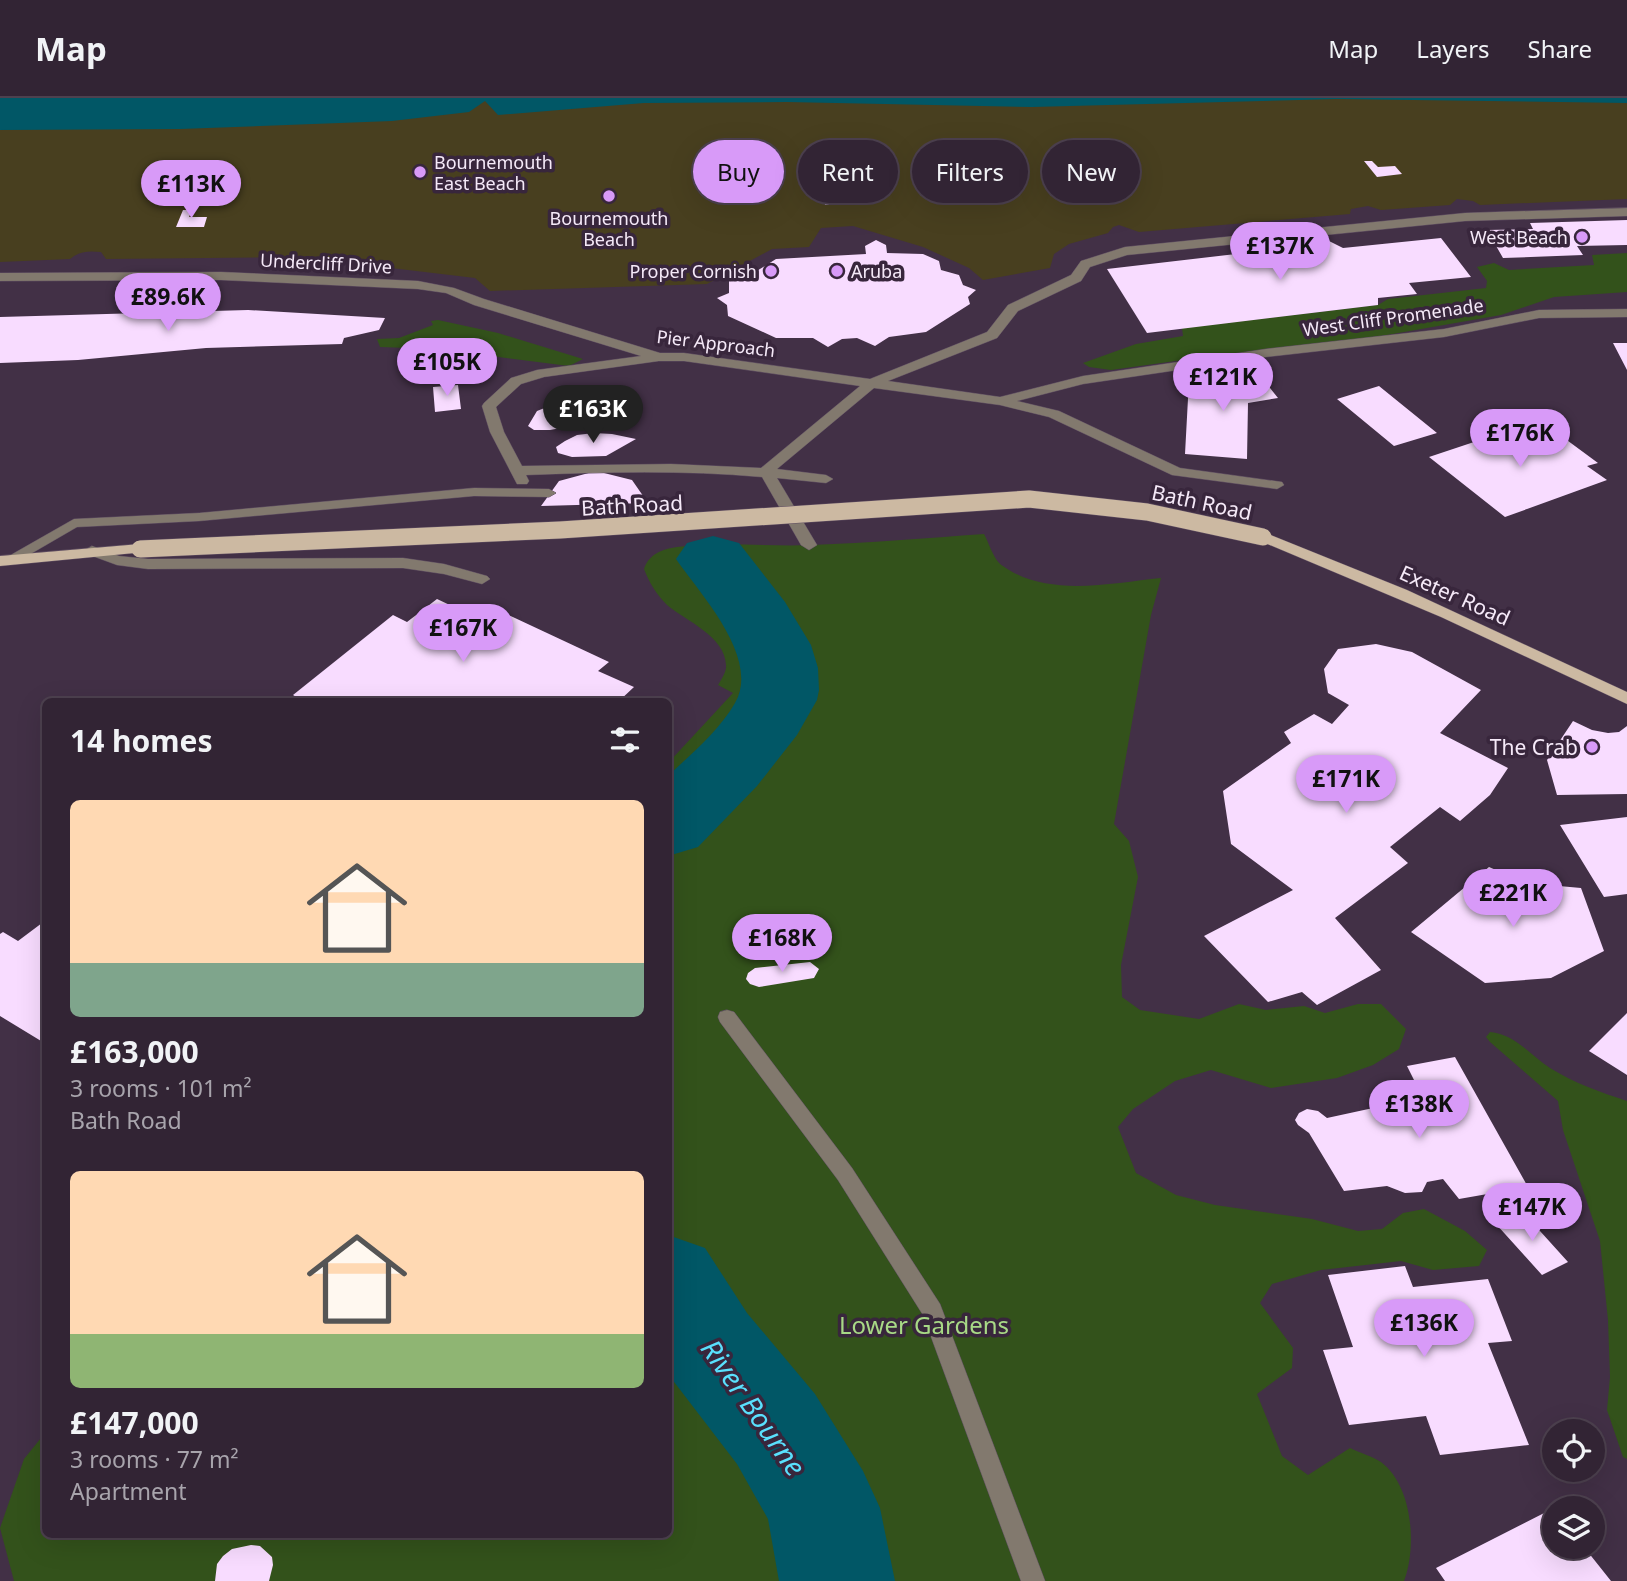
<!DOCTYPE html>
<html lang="en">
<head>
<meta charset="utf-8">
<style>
  :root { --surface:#322434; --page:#3d3040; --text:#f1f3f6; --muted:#a8a4ac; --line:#4d414f; --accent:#d89af8 }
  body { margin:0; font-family:"Noto Sans",sans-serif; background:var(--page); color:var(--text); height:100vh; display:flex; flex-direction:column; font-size:26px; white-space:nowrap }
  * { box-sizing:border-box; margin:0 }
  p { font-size:23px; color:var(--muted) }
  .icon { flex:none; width:38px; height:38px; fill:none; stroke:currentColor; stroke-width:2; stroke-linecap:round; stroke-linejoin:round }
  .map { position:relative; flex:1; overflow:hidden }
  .sheet { position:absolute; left:42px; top:600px; width:630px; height:840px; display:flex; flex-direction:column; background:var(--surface); border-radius:10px; box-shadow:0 7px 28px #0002,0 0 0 2px var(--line) }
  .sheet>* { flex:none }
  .top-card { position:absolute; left:693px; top:42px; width:665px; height:63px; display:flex; gap:14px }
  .tools { position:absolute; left:1542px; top:1321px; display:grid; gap:14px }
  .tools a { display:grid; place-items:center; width:63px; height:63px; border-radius:50%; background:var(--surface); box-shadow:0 7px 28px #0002,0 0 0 2px var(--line); font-size:35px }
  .price { position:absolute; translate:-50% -60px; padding:0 16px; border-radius:24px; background:var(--accent); color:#111; font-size:23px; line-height:46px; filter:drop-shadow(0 2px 4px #0008) }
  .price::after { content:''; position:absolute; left:50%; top:42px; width:21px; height:16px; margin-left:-10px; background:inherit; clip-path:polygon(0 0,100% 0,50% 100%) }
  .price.on { background:#222; color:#fff }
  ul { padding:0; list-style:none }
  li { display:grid; align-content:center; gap:14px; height:371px; padding:0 28px }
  li span { display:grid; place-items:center; height:217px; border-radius:10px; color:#555 }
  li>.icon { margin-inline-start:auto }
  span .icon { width:126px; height:126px; fill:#fffc; stroke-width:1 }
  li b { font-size:30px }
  h2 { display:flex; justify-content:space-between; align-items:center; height:84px; padding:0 28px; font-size:30px }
  .chip { padding:0 24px; border-radius:32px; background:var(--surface); box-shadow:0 7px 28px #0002,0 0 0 2px var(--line); font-size:24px; line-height:63px }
  .chip.on { background:var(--accent); color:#111 }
  header { display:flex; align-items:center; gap:42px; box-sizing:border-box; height:98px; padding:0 35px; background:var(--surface); border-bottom:2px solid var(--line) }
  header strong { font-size:33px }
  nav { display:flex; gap:38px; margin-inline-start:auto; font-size:24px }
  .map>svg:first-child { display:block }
  .green { fill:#33521b }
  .sand { fill:#483f1f }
  .water { fill:#015766 }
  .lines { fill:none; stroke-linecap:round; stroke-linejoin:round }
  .river { fill:#015766; fill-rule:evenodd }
  .building { fill:#f8dcff }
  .minor-casing { stroke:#5f4e62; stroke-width:1 }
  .major-casing { stroke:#5f4e62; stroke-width:1 }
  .minor { fill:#82796e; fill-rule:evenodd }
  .major { fill:#ccb9a2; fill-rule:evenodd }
  .major-bridge-casing { stroke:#5f4e62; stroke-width:18; stroke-linecap:butt }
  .major-bridge { stroke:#ccb9a2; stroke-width:17 }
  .poi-dot { fill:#d89af8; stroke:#38263c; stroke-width:2.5 }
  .labels { text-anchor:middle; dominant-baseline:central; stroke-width:7; stroke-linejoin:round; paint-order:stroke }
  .far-poi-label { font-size:18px; fill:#f5e9f8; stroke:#38263c; text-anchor:start }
  .far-street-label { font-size:18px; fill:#f5e9f8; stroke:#38263c }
  .street-label { font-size:21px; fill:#f5e9f8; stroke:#38263c }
  .poi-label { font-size:21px; fill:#f5e9f8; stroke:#38263c; text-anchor:end }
  .near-park-label { font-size:24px; fill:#a8d986; stroke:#38263c }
  .near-water-label { font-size:28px; font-style:italic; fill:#59e0fd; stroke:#38263c }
</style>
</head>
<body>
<header>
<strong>Map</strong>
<nav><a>Map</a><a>Layers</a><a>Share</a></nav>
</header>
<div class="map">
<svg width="1627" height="1483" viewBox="0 0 1627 1483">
  <rect width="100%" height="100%" fill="#423046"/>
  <path class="green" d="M1627 155V194L1554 199 1501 217 1347 244 1211 258 1111 272 1089 269 1083 265 1136 246 1183 238 1182 230 1378 207 1388 201 1486 190 1487 183 1477 169 1494 165 1509 172 1594 167 1592 157Z
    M438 222 498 235 583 261 569 268 436 251 380 249 377 241 399 240 433 227 431 223Z
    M984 436C989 445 994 463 1003 468 1047 500 1111 485 1161 480L1151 517 1114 726 1129 743 1138 779 1121 867 1122 899 1140 912 1199 921 1239 906 1266 912 1304 908 1325 915 1358 906H1381L1406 931 1399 951 1373 967 1337 980 1271 990 1211 972 1175 983 1133 1011 1118 1029 1136 1075 1176 1097 1215 1107 1312 1121 1358 1133 1382 1131 1403 1115 1424 1111 1465 1133 1487 1152 1479 1168 1433 1172 1401 1163 1321 1172 1272 1186 1260 1205 1293 1250 1292 1270 1257 1296 1282 1358 1308 1377 1350 1350C1360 1355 1372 1358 1381 1364 1413 1388 1417 1449 1404 1483H14L0 1430 24 1361 45 1335 46 1437H668L669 664 733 595 718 587C721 582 727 573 726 567 725 538 686 523 667 507 656 496 649 484 644 471 649 456 662 451 677 449 722 443 767 449 812 447 869 445 926 440 984 436Z
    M1490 934C1515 936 1530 957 1550 970 1574 985 1600 994 1627 1003V1361L1623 1359 1607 1312 1610 1279 1608 1222 1600 1143 1563 1032 1558 1003 1490 944 1486 939Z"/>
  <path class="sand" d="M481 0H1627V101L1480 107 1473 103 1457 101 1450 107 1381 112 1368 108 1351 111 1350 116 1139 134 1119 127 1113 129 1108 135 1069 146 1054 156 1050 170 983 182 969 170 923 149 853 128 821 130 809 149 772 151 707 186 490 193 475 180 299 159 106 161 101 154C88 153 80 153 70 161L0 164V19Z"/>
  <path class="water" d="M0 0H1627V5L1337 1 1032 9 787 4 644 5 498 17 485 3 469 14 392 23 180 31 0 32Z"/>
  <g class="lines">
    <path class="river" d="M713 438 739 445 785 504 811 547 818 570 819 592 817 602 797 637 757 688 698 749 668 758V678C691 656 719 633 735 605 761 560 700 496 676 461L687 445Z
      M668 1137 705 1150 747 1215 815 1296 863 1373 880 1410 895 1483H779L768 1421 737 1366 668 1276Z"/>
  </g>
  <path class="building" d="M1364 63H1372L1378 69 1395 68 1402 76 1377 79Z
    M823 94H837L839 107H825Z
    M183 112H192L189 119H207L204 129H176Z
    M1627 122V147L1577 148 1583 157 1503 160 1487 132 1533 131 1530 125Z
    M1441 140 1471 179 1409 185 1417 196 1378 200V207L1147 235 1107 171 1253 154 1261 146 1327 142 1343 150Z
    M876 142 886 147 887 155 923 156 939 163 941 172 959 177 963 187 976 192 968 199 970 206 926 234 889 239 875 248 857 240 842 241 828 249 813 240H776L728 218 727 207 717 200 729 195V183L742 182 776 161 866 156 865 148Z
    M248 212 385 220 379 232 344 240 342 246 206 250 78 262 0 265V219Z
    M1613 245H1627V272Z
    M1255 271 1278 300 1248 305 1247 361 1185 356 1189 282Z
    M458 287 461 311 435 314 433 289Z
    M1379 288 1437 335 1394 348 1337 301Z
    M594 300 580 322 566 329 550 332H534L528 328 537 313 552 307Z
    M1525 327 1545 342 1560 337 1598 365 1587 368 1607 382 1505 419 1429 359Z
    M594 335 612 336 636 341 606 358 572 359 558 355 556 349 565 343 577 337Z
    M596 373 632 382 648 405 541 408 559 383Z
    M437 501 471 517 485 506 609 564 598 573 634 589 618 604H304L293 597 393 517 407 524Z
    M1376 546 1412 554 1481 592 1440 635 1508 670 1490 697 1460 723 1440 709 1390 749 1408 765 1335 820 1381 872 1317 907 1302 894 1268 904 1204 838 1293 792 1231 746 1223 693 1291 645 1284 634 1314 616 1332 626 1349 607 1328 595 1324 571 1338 551Z
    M1573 623 1592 632 1608 635 1619 634 1627 628V696L1557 697 1547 662Z
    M1627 719V796L1604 799 1560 727Z
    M1489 769 1526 785 1581 790 1604 853 1551 880 1485 885 1411 834Z
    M46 822V946L0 918V836L3 834 18 843Z
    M810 864 819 871 814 880 759 889 750 886 746 881 748 875 755 870Z
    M1627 915V977L1589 953Z
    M1455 959 1528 1089 1459 1101 1443 1081 1427 1084 1422 1094 1405 1095 1387 1088 1344 1093 1309 1035 1298 1027 1295 1022 1299 1015 1307 1011 1318 1013 1327 1020 1410 1002 1405 992 1418 990 1407 968Z
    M1522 1113 1568 1164 1542 1177 1496 1126Z
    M1405 1168 1413 1189 1488 1181 1512 1243 1488 1245 1529 1347 1440 1357 1426 1318 1349 1327 1323 1252 1353 1249 1328 1177Z
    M1554 1410V1449H1584L1611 1483H1445L1436 1470Z
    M251 1447 260 1448 272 1459 273 1467 269 1483H215L217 1466 223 1458 232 1451Z"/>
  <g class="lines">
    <g class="minor-casing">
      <path id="minor" d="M1627 110V118L1465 123 1127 157 1090 169 1081 183 1018 213 997 240 888 283 1000 299 1083 278 1266 251 1444 231 1539 212 1627 211V219L1539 220 1444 239 1266 259 1083 286 1017 303 1059 313 1180 370 1282 384 1284 387 1277 391 1172 377 1049 319 1000 307 874 290 777 371 826 377 833 381 826 385 777 380 817 447 809 452 801 447 762 379C684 372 605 374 526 377L529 383 527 386H517L490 334 482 308 484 305 511 280 537 272 641 258 474 207 446 195 418 191 221 182 0 183V175L221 174 418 183 454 190 484 201 660 255H684L870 281 987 234 1008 207 1071 177 1081 163 1125 149 1465 115ZM659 263H684L860 288 761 370 671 366 522 368 504 334 496 309 521 286 544 279Z
        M474 390 549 391 556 395 549 399 474 398 199 423 77 429 15 465H5L2 462 74 421 199 415Z
        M92 448 119 458 148 461 403 460 444 466 487 478 490 481 482 486 444 476 403 470 148 471 117 467 87 456 84 453Z
        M727 912 734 914 852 1070 940 1206 1045 1483H1021L923 1217 838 1082 720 924 718 919 720 914Z"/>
    </g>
    <g class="major-casing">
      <path id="major" d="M1263 434 1407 492 1627 594V606L1441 519 1258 442 1256 439Z
        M140 446 145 448 148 451 145 454 0 468V458Z"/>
    </g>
    <use href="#minor" class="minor"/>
    <use href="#major" class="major"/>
    <g class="major-bridge-casing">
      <path id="major-bridge" d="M140 451 560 432 1029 401 1147 414 1263 439"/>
    </g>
    <use href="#major-bridge" class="major-bridge"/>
  </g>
  <g class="poi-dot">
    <circle cx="420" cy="74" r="7"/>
    <circle cx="609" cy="98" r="7"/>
    <circle cx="1582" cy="139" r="7"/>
    <circle cx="771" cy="173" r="7"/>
    <circle cx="837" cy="173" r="7"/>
    <circle cx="1592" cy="649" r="7"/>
  </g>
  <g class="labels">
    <g class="far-poi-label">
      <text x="434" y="64">Bournemouth<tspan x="434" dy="21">East Beach</tspan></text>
      <text x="609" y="120" text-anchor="middle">Bournemouth<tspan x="609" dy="21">Beach</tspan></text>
      <text x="1568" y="139" text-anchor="end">West Beach</text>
      <text x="757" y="173" text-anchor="end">Proper Cornish</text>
      <text x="851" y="173">Aruba</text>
    </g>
    <g class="far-street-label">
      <text transform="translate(326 165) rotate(3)">Undercliff Drive</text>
      <text transform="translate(1393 219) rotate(-8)">West Cliff Promenade</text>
      <text transform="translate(716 245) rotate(7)">Pier Approach</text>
    </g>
    <g class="street-label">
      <text transform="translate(1202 404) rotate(12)">Bath Road</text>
      <text transform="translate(632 407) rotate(-3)">Bath Road</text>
      <text transform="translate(1455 497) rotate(24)">Exeter Road</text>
    </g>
    <g class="poi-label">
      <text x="1578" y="649">The Crab</text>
    </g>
    <g class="near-park-label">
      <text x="924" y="1226">Lower Gardens</text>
    </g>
    <g class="near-water-label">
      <text transform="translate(754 1309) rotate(55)">River Bourne</text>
    </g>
  </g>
</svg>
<div class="tools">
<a><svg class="icon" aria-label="locate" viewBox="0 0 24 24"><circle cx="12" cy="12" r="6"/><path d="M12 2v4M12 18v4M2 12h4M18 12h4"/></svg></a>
<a><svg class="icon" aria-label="layers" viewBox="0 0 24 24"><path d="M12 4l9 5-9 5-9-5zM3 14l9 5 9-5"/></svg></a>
</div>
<b class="price" style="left:191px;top:122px">£113K</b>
<b class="price" style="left:1280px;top:184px">£137K</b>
<b class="price" style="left:168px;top:235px">£89.6K</b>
<b class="price" style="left:447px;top:300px">£105K</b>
<b class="price" style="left:1223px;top:315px">£121K</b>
<b class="price on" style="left:593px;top:347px">£163K</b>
<b class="price" style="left:1520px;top:371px">£176K</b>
<b class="price" style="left:463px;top:566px">£167K</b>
<b class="price" style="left:1346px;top:717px">£171K</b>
<b class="price" style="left:1513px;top:831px">£221K</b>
<b class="price" style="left:782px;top:876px">£168K</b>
<b class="price" style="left:1419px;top:1042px">£138K</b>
<b class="price" style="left:1532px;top:1145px">£147K</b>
<b class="price" style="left:1424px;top:1261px">£136K</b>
<div class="top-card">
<a class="chip on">Buy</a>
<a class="chip">Rent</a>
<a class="chip">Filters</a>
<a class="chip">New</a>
</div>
<section class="sheet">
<h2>14 homes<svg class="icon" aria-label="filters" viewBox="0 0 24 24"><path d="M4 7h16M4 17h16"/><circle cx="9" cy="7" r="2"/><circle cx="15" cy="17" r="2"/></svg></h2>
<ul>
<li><span style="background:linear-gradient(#ffd9b3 75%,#7fa58c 0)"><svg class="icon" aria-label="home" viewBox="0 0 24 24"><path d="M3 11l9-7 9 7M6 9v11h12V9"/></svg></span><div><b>£163,000</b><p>3 rooms · 101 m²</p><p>Bath Road</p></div></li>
<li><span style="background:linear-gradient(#ffd9b3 75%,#8fb573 0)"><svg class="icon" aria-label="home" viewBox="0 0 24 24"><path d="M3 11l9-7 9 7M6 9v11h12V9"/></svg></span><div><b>£147,000</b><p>3 rooms · 77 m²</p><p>Apartment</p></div></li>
</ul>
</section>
</div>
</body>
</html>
